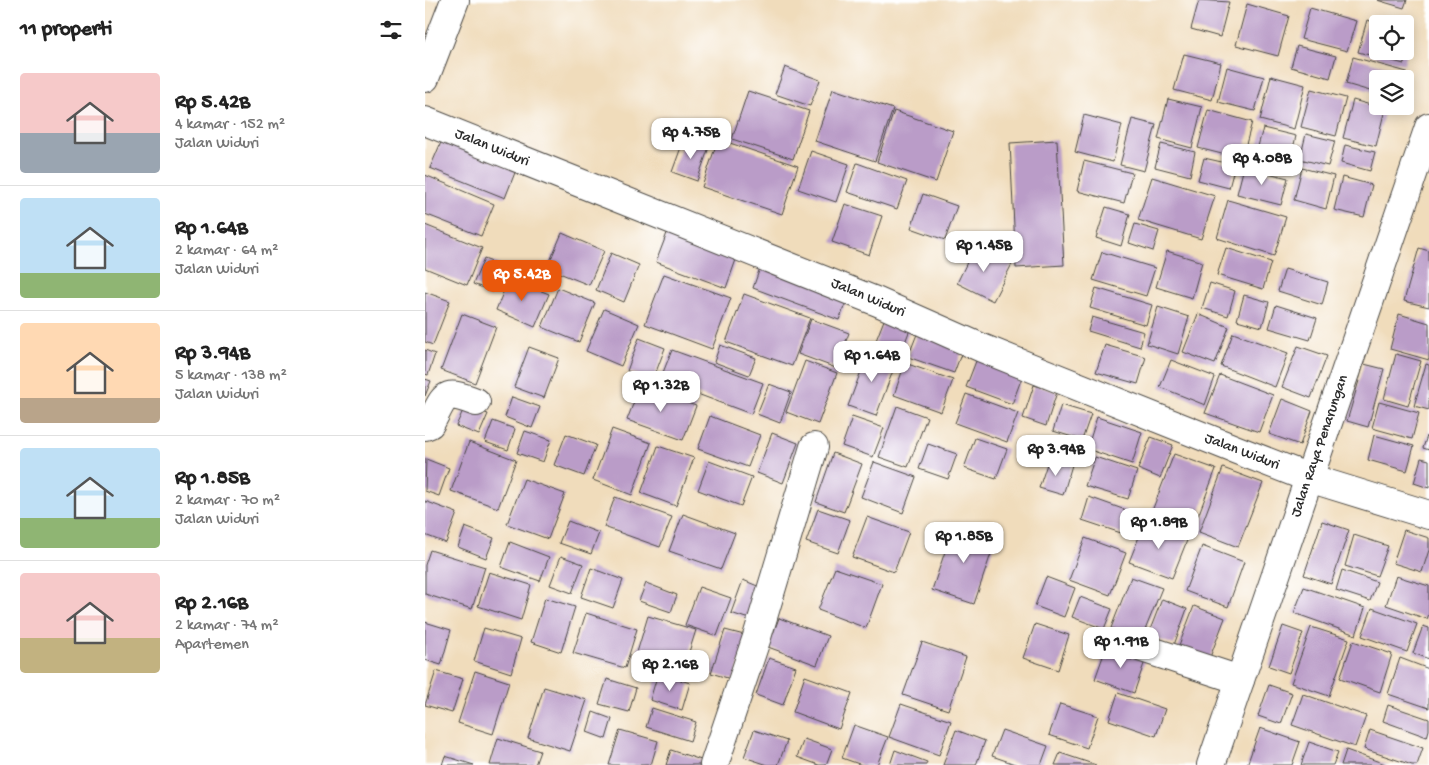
<!DOCTYPE html>
<html lang="id">
<head>
<meta charset="utf-8">
<style>
  :root { --surface:#fff; --page:#f2f2f2; --text:#222; --muted:#767676; --line:#e0e0e0; --accent:#ea580c }
  body { margin:0; font-family:"Gochi Hand",sans-serif; background:var(--page); color:var(--text); height:100vh; display:flex; flex-direction:column; font-size:19px; white-space:nowrap }
  * { box-sizing:border-box; margin:0 }
  p { font-size:16px; color:var(--muted) }
  .icon { flex:none; width:28px; height:28px; fill:none; stroke:currentColor; stroke-width:2; stroke-linecap:round; stroke-linejoin:round }
  .map { position:relative; flex:1; overflow:hidden }
  .details { display:flex; flex-direction:column; background:var(--surface); width:425px }
  .details>* { flex:none }
  .fabs { position:absolute; left:944px; top:15px; display:grid; gap:10px }
  .fabs a { display:grid; place-items:center; width:45px; height:45px; border-radius:5px; background:var(--surface); box-shadow:0 2px 12px #0003; font-size:25px }
  .price { position:absolute; translate:-50% -42px; padding:0 11px; border-radius:10px; background:#fff; color:#222; font-size:16px; line-height:32px; filter:drop-shadow(0 1px 2px #0008) }
  .price::after { content:''; position:absolute; left:50%; top:30px; width:15px; height:11px; margin-left:-8px; background:inherit; clip-path:polygon(0 0,100% 0,50% 100%) }
  .price.active { background:var(--accent); color:#fff }
  ul { padding:0; list-style:none }
  li { display:flex; align-items:center; gap:15px; height:125px; padding:0 20px }
  li+li { border-top:1px solid var(--line) }
  li span { display:grid; place-items:center; flex:none; width:140px; height:100px; border-radius:5px; color:#555 }
  li>.icon { margin-inline-start:auto }
  span .icon { width:60px; height:60px; fill:#fffc; stroke-width:1 }
  li b { font-size:21px }
  h2 { display:flex; justify-content:space-between; align-items:center; height:60px; padding:0 20px; font-size:21px }
  main { display:flex; flex:1; min-height:0 }
  .map>svg:first-child { display:block }
  .building { fill:#ba9cc8 }
  .lines { fill:none; stroke-linecap:round; stroke-linejoin:round }
  .minor-casing { stroke:#494641; stroke-width:30 }
  .major-casing { stroke:#494641; stroke-width:30 }
  .minor { stroke:#fff; stroke-width:28 }
  .major { stroke:#fff; stroke-width:28 }
  .labels { text-anchor:middle; dominant-baseline:central; stroke-width:4; stroke-linejoin:round; paint-order:stroke }
  .street-label { font-size:15px; fill:#2b2b2b; stroke:#fff }
</style>
</head>
<body>
<main>
<section class="details">
<h2>11 properti<svg class="icon" aria-label="filters" viewBox="0 0 24 24"><path d="M4 7h16M4 17h16"/><circle cx="9" cy="7" r="2"/><circle cx="15" cy="17" r="2"/></svg></h2>
<ul>
<li><span style="background:linear-gradient(#f6c9c9 60%,#9aa5b1 0)"><svg class="icon" aria-label="home" viewBox="0 0 24 24"><path d="M3 11l9-7 9 7M6 9v11h12V9"/></svg></span><div><b>Rp 5.42B</b><p>4 kamar · 152 m²</p><p>Jalan Widuri</p></div></li>
<li><span style="background:linear-gradient(#bfe0f5 75%,#8fb573 0)"><svg class="icon" aria-label="home" viewBox="0 0 24 24"><path d="M3 11l9-7 9 7M6 9v11h12V9"/></svg></span><div><b>Rp 1.64B</b><p>2 kamar · 64 m²</p><p>Jalan Widuri</p></div></li>
<li><span style="background:linear-gradient(#ffd9b3 75%,#b9a48a 0)"><svg class="icon" aria-label="home" viewBox="0 0 24 24"><path d="M3 11l9-7 9 7M6 9v11h12V9"/></svg></span><div><b>Rp 3.94B</b><p>5 kamar · 138 m²</p><p>Jalan Widuri</p></div></li>
<li><span style="background:linear-gradient(#bfe0f5 70%,#8fb573 0)"><svg class="icon" aria-label="home" viewBox="0 0 24 24"><path d="M3 11l9-7 9 7M6 9v11h12V9"/></svg></span><div><b>Rp 1.85B</b><p>2 kamar · 70 m²</p><p>Jalan Widuri</p></div></li>
<li><span style="background:linear-gradient(#f6c9c9 65%,#c2b280 0)"><svg class="icon" aria-label="home" viewBox="0 0 24 24"><path d="M3 11l9-7 9 7M6 9v11h12V9"/></svg></span><div><b>Rp 2.16B</b><p>2 kamar · 74 m²</p><p>Apartemen</p></div></li>
</ul>
</section>
<div class="map">
<svg width="1004" height="765" viewBox="0 0 1004 765">
  <rect width="100%" height="100%" fill="#fff"/>
  <filter id="ink" filterUnits="userSpaceOnUse"><feTurbulence type="fractalNoise" baseFrequency=".02" numOctaves="2"/><feDisplacementMap in="SourceGraphic" scale="10" xChannelSelector="R" yChannelSelector="G"/><feConvolveMatrix kernelMatrix="1 2 1 2 8 2 1 2 1" color-interpolation-filters="sRGB"/></filter>
  <filter id="wash" filterUnits="userSpaceOnUse"><feTurbulence type="fractalNoise" baseFrequency=".0096" numOctaves="4" result="noise"/><feDisplacementMap in="SourceGraphic" scale="20" xChannelSelector="R" yChannelSelector="G"/><feGaussianBlur stdDeviation="1.12" result="paint"/><feColorMatrix in="noise" values="0 0 0 0 0 0 0 0 0 0 0 0 0 0 0 0 0 1.4 0 .05"/><feComposite in="paint" operator="in"/></filter>
  <g filter="url(#wash)">
    <rect width="100%" height="100%" fill="#f0dcbb"/>
    <g id="blocks">
      <path class="building" d="M774 0 804 2 795 37 766 29Z
        M952 0H982L979 8Z
        M822 4 864 16 853 56 811 45Z
        M885 8 931 21 922 51 876 39Z
        M942 20 952 23V51H980V30L988 32 979 64 933 52Z
        M872 46 911 56 905 78 866 67Z
        M759 54 796 63 787 100 749 90Z
        M928 57 982 72 980 79H952V93L921 84Z
        M360 67 395 80 385 106 350 94Z
        M802 67 839 77 830 111 793 102Z
        M846 76 880 85 869 129 835 120Z
        M408 89 468 109 450 161 390 141Z
        M886 89 921 98 911 136 876 127Z
        M323 91 384 111 368 159 307 139Z
        M743 99 777 107 767 148 733 139Z
        M928 100 960 109 951 146 918 138Z
        M783 110 827 122 817 159 773 148Z
        M469 111 528 131 511 182 452 162Z
        M659 115 697 125 688 162 650 152Z
        M707 119 731 125 719 171 695 165Z
        M838 128 871 136 863 169 829 161Z
        M881 134 910 141 903 166 875 159Z
        M259 139 284 147 272 181 247 172Z
        M293 139 373 166 357 214 277 187Z
        M17 140 91 170 80 198 5 168Z
        M632 140 639 265 591 268 585 143Z
        M736 144 770 152 765 176 730 167Z
        M920 145 950 152 945 171 916 163Z
        M386 151 424 164 411 202 373 189Z
        M779 158 810 165 804 188 773 180Z
        M659 161 707 173 699 203 652 191Z
        M432 163 482 181 472 209 422 192Z
        M819 167 863 178 856 205 812 194Z
        M877 168 909 176 901 209 869 200Z
        M0 175 69 204 56 236 0 214Z
        M727 177 790 196 776 239 713 220Z
        M917 177 947 185 939 217 909 210Z
        M498 194 532 206 520 240 486 228Z
        M803 200 861 217 849 256 792 238Z
        M420 204 457 216 444 255 407 242Z
        M681 207 705 214 696 246 671 238Z
        M710 224 734 231 728 251 704 243Z
        M0 225 57 248 42 285 0 268Z
        M244 228 313 254 301 288 231 262Z
        M137 233 179 251 164 285 122 268Z
        M550 246 587 264 568 301 532 283Z
        M801 248 846 262 838 289 792 275Z
        M994 248 1004 251V307L979 301Z
        M742 251 777 262 767 298 731 287Z
        M677 252 730 268 721 296 668 280Z
        M186 253 214 265 199 302 171 290Z
        M59 259 78 266 68 292 48 284Z
        M337 262 424 294 414 320 328 288Z
        M860 269 903 282 897 305 853 291Z
        M239 274 306 298 287 349 220 324Z
        M84 278 124 294 110 327 71 310Z
        M785 283 810 291 803 316 777 308Z
        M133 288 170 303 154 342 117 327Z
        M671 288 727 305 721 325 665 308Z
        M0 292 25 301 8 345 0 342Z
        M319 294 385 318 367 366 301 342Z
        M819 295 844 302 837 327 812 320Z
        M851 305 892 318 885 340 844 328Z
        M733 307 764 317 753 354 722 344Z
        M179 309 214 324 196 366 161 351Z
        M37 314 71 327 50 383 16 370Z
        M773 314 804 327 790 364 758 352Z
        M974 314 1004 323V360L965 349Z
        M461 315 487 324 476 353 450 343Z
        M667 317 719 332 715 347 663 331Z
        M386 319 424 333 411 368 373 354Z
        M494 329 539 346 529 373 483 357Z
        M808 333 863 353 850 387 796 366Z
        M214 338 240 348 228 380 202 371Z
        M295 345 331 358 324 375 289 362Z
        M680 345 721 357 713 384 671 372Z
        M873 346 902 356 886 398 857 387Z
        M104 347 134 358 119 398 89 387Z
        M0 350 10 354 3 375 0 374Z
        M247 350 338 383 326 414 235 380Z
        M444 350 472 360 451 416 423 406Z
        M971 354 996 361 983 406 959 399Z
        M553 356 599 372 587 404 541 387Z
        M746 360 790 377 780 405 735 387Z
        M380 361 412 373 393 424 361 412Z
        M480 363 528 380 516 412 469 395Z
        M939 364 959 369 943 427 922 421Z
        M1001 364 1004 365V410L989 406Z
        M795 375 848 395 834 432 780 413Z
        M0 379 6 381 0 396Z
        M344 384 366 392 355 423 332 414Z
        M609 385 632 392 621 426 598 418Z
        M215 386 271 406 258 440 202 420Z
        M541 394 593 413 582 442 530 423Z
        M87 397 115 407 107 428 80 417Z
        M857 399 887 411 875 445 844 434Z
        M954 402 994 413 987 439 947 428Z
        M636 405 666 414 657 440 628 431Z
        M40 406 63 414 54 435 31 426Z
        M472 406 502 417 483 467 454 457Z
        M285 416 335 435 323 467 273 449Z
        M427 417 459 428 448 457 417 446Z
        M672 417 717 432 707 464 662 449Z
        M68 421 90 429 83 450 60 442Z
        M187 429 226 443 207 495 168 480Z
        M1004 430V450L998 448Z
        M100 431 126 440 118 462 92 453Z
        M347 433 373 443 358 483 332 473Z
        M141 434 171 445 159 476 129 465Z
        M949 435 989 446 982 471 943 460Z
        M726 437 748 445 735 478 713 469Z
        M550 438 582 449 571 479 539 468Z
        M44 442 91 460 73 508 26 491Z
        M503 444 532 454 523 479 494 469Z
        M233 446 269 458 251 506 216 493Z
        M408 453 437 464 419 512 391 502Z
        M749 454 791 469 767 532 725 516Z
        M670 457 712 471 703 499 660 486Z
        M624 458 647 465 638 495 614 488Z
        M996 458 1004 460V488L989 483Z
        M1 459 24 468 14 496 0 491Z
        M284 461 327 477 316 506 273 490Z
        M449 462 491 477 478 513 436 497Z
        M798 468 838 483 813 547 774 532Z
        M99 479 140 494 123 539 82 524Z
        M190 497 247 517 235 547 179 527Z
        M664 497 709 513 702 535 657 520Z
        M0 501 32 513 21 543 0 535Z
        M393 509 425 520 413 553 381 542Z
        M258 514 310 533 296 569 244 551Z
        M442 517 484 532 469 572 427 557Z
        M143 521 174 533 166 554 134 543Z
        M897 521 924 530 906 584 879 575Z
        M720 522 763 538 747 578 704 562Z
        M529 525 571 539 549 604 507 590Z
        M40 527 69 538 61 558 33 547Z
        M979 530 1004 538V550L997 572 968 563Z
        M929 535 963 546 952 576 920 566Z
        M660 538 701 553 685 595 644 580Z
        M85 542 124 557 115 581 76 567Z
        M777 546 819 562 803 607 760 591Z
        M5 550 60 567 47 609 0 594V565Z
        M136 556 158 564 147 593 125 585Z
        M166 568 198 580 188 608 156 597Z
        M410 568 457 584 441 628 393 610Z
        M917 570 952 582 945 601 911 590Z
        M64 572 106 585 96 620 53 606Z
        M971 576 1004 586V614L1002 619 961 605Z
        M621 577 650 588 639 617 610 606Z
        M706 577 737 588 716 640 686 628Z
        M318 580 342 590 330 621 306 613Z
        M221 583 252 595 246 612 214 601Z
        M274 587 306 598 292 636 260 625Z
        M879 587 940 608 931 635 869 613Z
        M655 597 687 609 679 629 647 617Z
        M120 598 150 607 136 652 106 642Z
        M737 599 762 609 749 645 723 635Z
        M769 606 800 618 782 665 751 653Z
        M947 608 992 624 982 652 937 636Z
        M161 613 212 629 200 668 148 653Z
        M223 616 271 630 257 674 210 659Z
        M354 618 403 636 392 665 343 647Z
        M0 622 26 630 16 665 0 660Z
        M610 624 644 635 633 670 598 658Z
        M858 626 878 633 864 673 844 666Z
        M998 626 1004 628V659L988 653Z
        M886 627 924 639 904 696 866 683Z
        M59 628 96 639 86 673 49 661Z
        M300 630 323 636 309 680 286 673Z
        M928 641 967 654 955 692 915 678Z
        M497 642 541 657 523 710 478 695Z
        M682 645 721 658 709 693 670 679Z
        M344 658 371 667 358 705 331 695Z
        M975 658 1004 669V708L963 694Z
        M11 671 38 679 27 713 0 705Z
        M50 671 84 682 68 734 33 723Z
        M233 673 265 683 257 710 225 700Z
        M380 676 427 693 414 729 368 712Z
        M182 679 211 688 204 712 174 704Z
        M844 685 867 693 856 724 833 716Z
        M119 687 162 700 145 751 103 738Z
        M693 693 740 709 731 736 684 720Z
        M878 694 941 716 930 747 867 725Z
        M476 704 526 721 514 755 464 737Z
        M635 704 673 716 662 748 624 735Z
        M963 705 1004 719V730L1002 737 958 721Z
        M227 708 271 722 265 741 221 727Z
        M168 712 187 719 181 739 162 732Z
        M429 725 463 737 452 765H437L417 758Z
        M835 728 875 742 867 765H822Z
        M195 730 233 741 226 765H184Z
        M329 730 362 741 353 765H343L319 757Z
        M531 730 560 741 551 765H518Z
        M577 730 623 746 616 765H593L567 756Z
        M945 730 998 748 992 765H987L939 749Z
        M73 738 115 751 110 765H65Z
        M379 739 407 749 401 765H394L372 757Z
        M884 742 913 752 908 765H876Z
        M246 750 276 760 275 765H241Z
        M470 750 502 762 501 765H465Z
        M921 750 963 765H916Z
        M635 753 671 765H630Z
        M20 756 49 765H17Z"/>
    </g>
  </g>
  <g filter="url(#ink)">
    <use href="#blocks" fill-opacity="0" stroke="#494641" stroke-width="1"/>
    <g class="lines">
      <g class="minor-casing">
        <path id="minor" d="M0 78 30 0
          M0 121 453 302 557 348 812 450 884 478 1004 515
          M0 426 5 424C21 395 17 389 51 402
          M708 645 815 680
          M289 765 332 637 389 447"/>
      </g>
      <g class="major-casing">
        <path id="major" d="M786 765 1004 127"/>
      </g>
      <use href="#minor" class="minor"/>
      <use href="#major" class="major"/>
    </g>
  </g>
  <g class="labels">
    <g class="street-label">
      <text transform="translate(67 148) rotate(22)">Jalan Widuri</text>
      <text transform="translate(443 298) rotate(23)">Jalan Widuri</text>
      <text transform="translate(895 446) rotate(-71)">Jalan Raya Penarungan</text>
      <text transform="translate(817 452) rotate(21)">Jalan Widuri</text>
    </g>
  </g>
</svg>
<div class="fabs">
<a><svg class="icon" aria-label="locate" viewBox="0 0 24 24"><circle cx="12" cy="12" r="6"/><path d="M12 2v4M12 18v4M2 12h4M18 12h4"/></svg></a>
<a><svg class="icon" aria-label="layers" viewBox="0 0 24 24"><path d="M12 4l9 5-9 5-9-5zM3 14l9 5 9-5"/></svg></a>
</div>
<b class="price" style="left:266px;top:160px">Rp 4.75B</b>
<b class="price" style="left:837px;top:186px">Rp 4.08B</b>
<b class="price" style="left:559px;top:273px">Rp 1.45B</b>
<b class="price active" style="left:97px;top:302px">Rp 5.42B</b>
<b class="price" style="left:447px;top:383px">Rp 1.64B</b>
<b class="price" style="left:236px;top:413px">Rp 1.32B</b>
<b class="price" style="left:631px;top:477px">Rp 3.94B</b>
<b class="price" style="left:734px;top:550px">Rp 1.89B</b>
<b class="price" style="left:539px;top:564px">Rp 1.85B</b>
<b class="price" style="left:696px;top:669px">Rp 1.91B</b>
<b class="price" style="left:245px;top:692px">Rp 2.16B</b>
</div>
</main>
</body>
</html>
